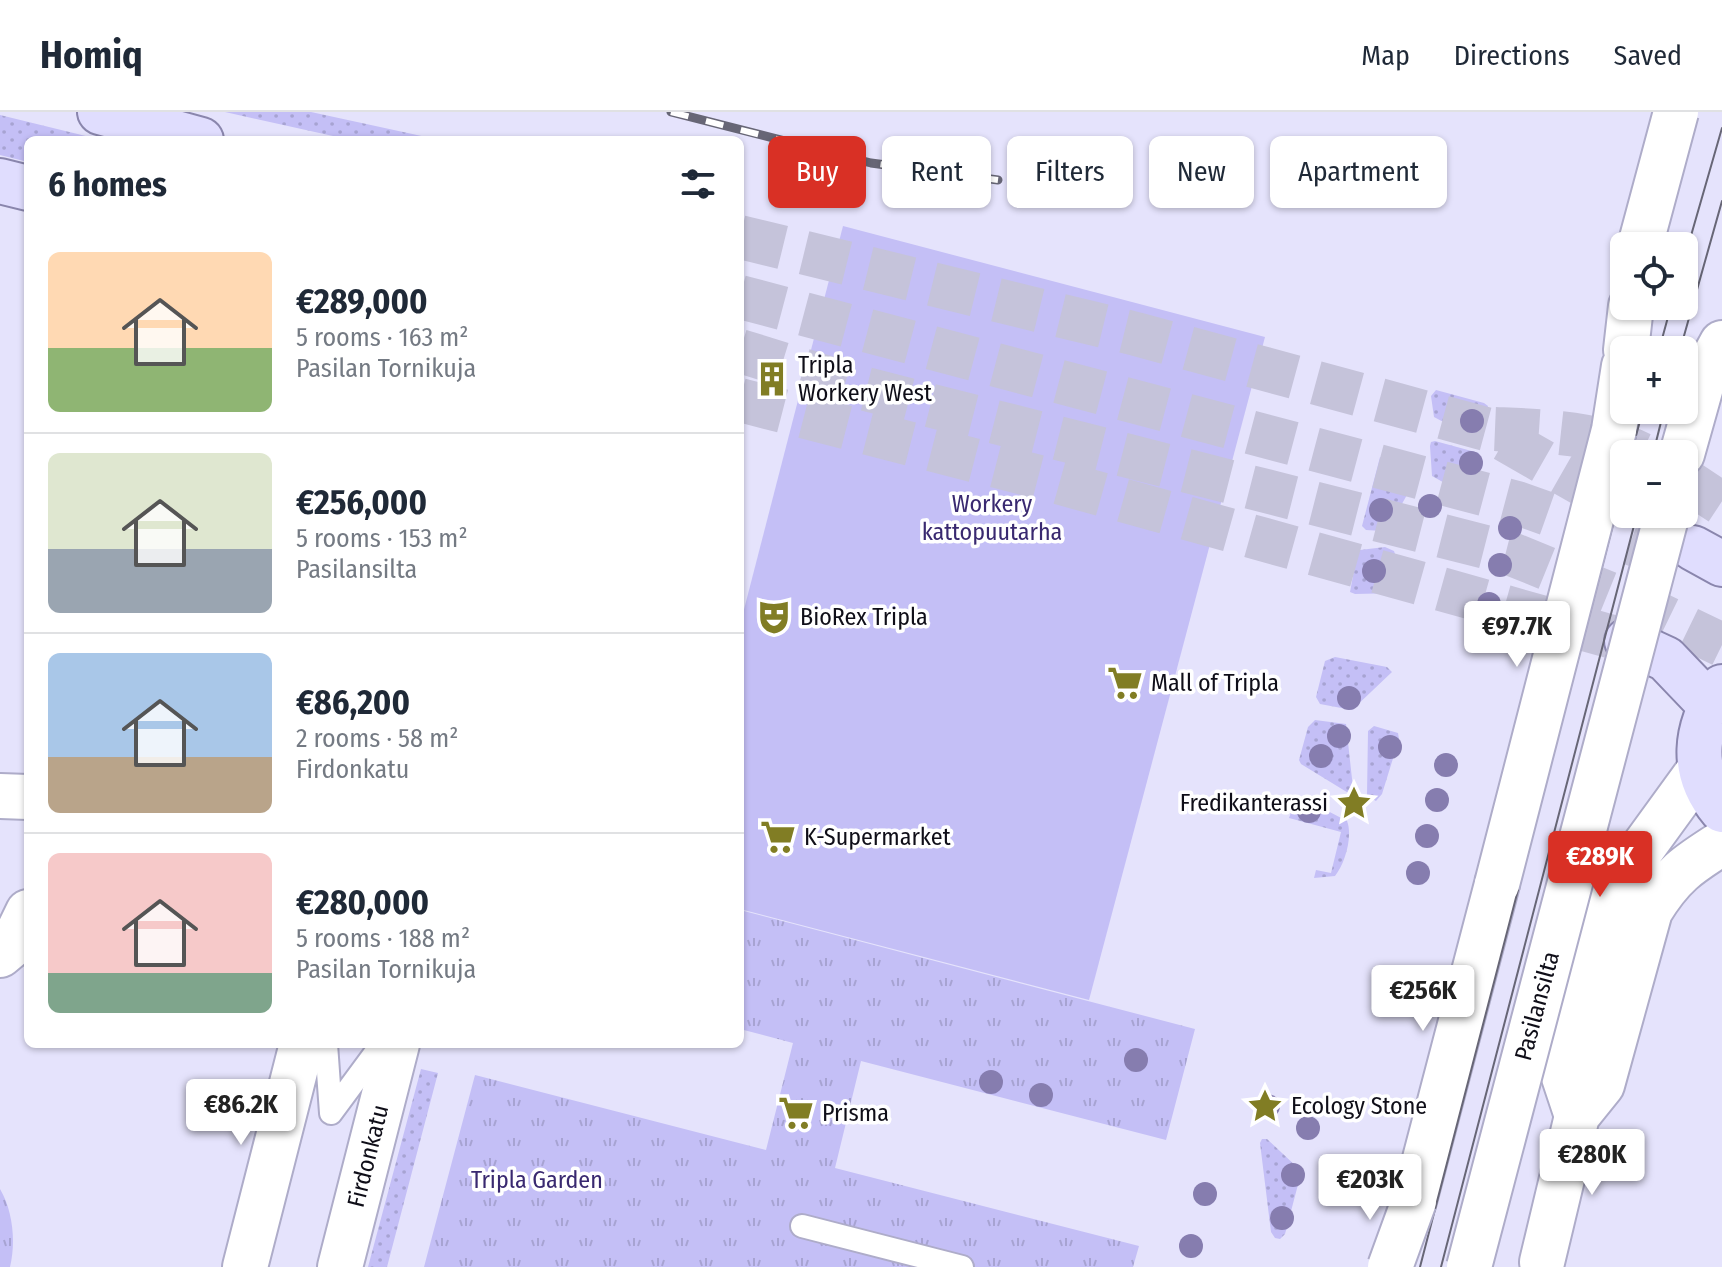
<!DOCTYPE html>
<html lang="en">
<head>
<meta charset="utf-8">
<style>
  :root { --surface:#fff; --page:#f2f2f3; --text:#1f2937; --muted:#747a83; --line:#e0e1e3; --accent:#d93025 }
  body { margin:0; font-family:"Fira Sans Condensed",sans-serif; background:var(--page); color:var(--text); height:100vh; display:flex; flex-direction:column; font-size:30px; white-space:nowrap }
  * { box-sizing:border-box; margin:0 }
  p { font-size:26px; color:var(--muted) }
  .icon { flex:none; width:44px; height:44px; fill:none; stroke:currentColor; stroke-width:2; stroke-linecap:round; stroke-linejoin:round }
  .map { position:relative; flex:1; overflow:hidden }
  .panel { position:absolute; left:24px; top:24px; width:720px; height:912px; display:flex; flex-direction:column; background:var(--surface); border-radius:12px; box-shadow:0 2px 6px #0004 }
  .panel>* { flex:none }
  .top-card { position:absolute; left:768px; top:24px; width:760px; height:72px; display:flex; gap:16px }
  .tools { position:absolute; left:1610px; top:120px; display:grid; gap:16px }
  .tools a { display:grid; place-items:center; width:88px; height:88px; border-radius:12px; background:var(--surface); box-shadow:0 2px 6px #0004; font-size:40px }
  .price { position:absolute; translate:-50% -68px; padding:0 18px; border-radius:8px; background:#fff; color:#222; font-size:26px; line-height:52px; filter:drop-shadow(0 2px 4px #0008) }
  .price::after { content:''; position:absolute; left:50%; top:48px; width:24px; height:18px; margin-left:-12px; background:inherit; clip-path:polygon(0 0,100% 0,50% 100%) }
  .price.active { background:var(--accent); color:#fff }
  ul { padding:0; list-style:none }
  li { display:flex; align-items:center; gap:24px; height:200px; padding:0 24px }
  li+li { border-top:2px solid var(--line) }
  li span { display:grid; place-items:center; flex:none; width:224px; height:160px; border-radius:12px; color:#555 }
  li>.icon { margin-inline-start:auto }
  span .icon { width:96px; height:96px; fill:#fffc; stroke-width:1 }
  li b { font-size:34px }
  h2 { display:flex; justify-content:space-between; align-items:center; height:96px; padding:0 24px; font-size:34px }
  .tag { padding:0 28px; border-radius:12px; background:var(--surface); box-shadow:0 2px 6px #0004; font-size:28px; line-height:72px }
  .tag.active { background:var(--accent); color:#fff }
  header { display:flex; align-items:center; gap:48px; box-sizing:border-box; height:112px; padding:0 40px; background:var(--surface); border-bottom:2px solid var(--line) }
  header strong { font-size:38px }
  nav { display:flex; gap:44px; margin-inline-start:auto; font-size:28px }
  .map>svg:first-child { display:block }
  .grass { fill:url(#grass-dots) }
  .park { fill:url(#park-tufts) }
  .garden { fill:#c4bff6 }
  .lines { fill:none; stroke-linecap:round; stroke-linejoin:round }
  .primary-tunnel { stroke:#c5c3da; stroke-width:44; stroke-dasharray:44 22; stroke-linecap:butt }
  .service-casing { stroke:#aeacc9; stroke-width:26 }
  .minor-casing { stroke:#aeacc9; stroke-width:48 }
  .tertiary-casing { stroke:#aeacc9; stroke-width:48 }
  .primary-casing { stroke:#8a86ad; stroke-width:48 }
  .service { stroke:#fff; stroke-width:22 }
  .minor { stroke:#fff; stroke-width:44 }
  .tertiary { stroke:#fff; stroke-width:44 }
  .primary { stroke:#e0ddfe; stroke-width:44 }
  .tram { stroke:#676676; stroke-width:2 }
  .rail-casing { stroke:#676676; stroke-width:9 }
  .rail { stroke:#fff; stroke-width:6; stroke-dasharray:18; stroke-linecap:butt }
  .tertiary-bridge-casing { stroke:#aeacc9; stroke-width:48; stroke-linecap:butt }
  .tertiary-bridge { stroke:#fff; stroke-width:44 }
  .tree { fill:#867daf }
  .labels { text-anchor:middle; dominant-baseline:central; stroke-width:7; stroke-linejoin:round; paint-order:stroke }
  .poi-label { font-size:24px; fill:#0f0e18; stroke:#fff; text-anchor:start }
  .park-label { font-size:24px; fill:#392970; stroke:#fff }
  .street-label { font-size:24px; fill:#0f0e18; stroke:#fff }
</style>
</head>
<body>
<header>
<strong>Homiq</strong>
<nav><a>Map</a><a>Directions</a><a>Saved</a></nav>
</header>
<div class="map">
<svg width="1722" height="1155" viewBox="0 0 1722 1155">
  <defs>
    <pattern id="grass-dots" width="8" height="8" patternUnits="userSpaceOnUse" patternTransform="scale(2)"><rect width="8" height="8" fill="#c4bff6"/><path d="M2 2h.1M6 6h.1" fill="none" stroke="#a7a3d2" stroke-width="1.8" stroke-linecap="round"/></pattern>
    <pattern id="park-tufts" width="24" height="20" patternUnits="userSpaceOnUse" patternTransform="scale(2)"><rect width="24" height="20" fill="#c4bff6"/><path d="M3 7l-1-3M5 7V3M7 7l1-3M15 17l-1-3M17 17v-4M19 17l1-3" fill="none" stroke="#a7a3d2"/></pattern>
  </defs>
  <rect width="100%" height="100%" fill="#e5e3fc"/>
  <path class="grass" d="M225 0H311L440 28H351Z
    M0 3 102 28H28V50L0 43Z
    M1436 278 1484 291 1488 294 1483 325 1477 328 1434 305 1431 284Z
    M1435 329 1479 341 1469 381 1466 383 1432 364 1430 334 1431 330Z
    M1380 345 1415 360 1417 365 1389 415 1382 419 1366 418 1362 414Z
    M1385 435 1394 439 1405 473 1403 478 1399 481 1355 482 1350 480 1357 442 1360 438Z
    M1335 545 1387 555 1392 560 1352 598 1320 592 1316 585 1325 549Z
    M1315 608 1346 612 1353 676 1350 682 1301 652 1299 648 1308 615Z
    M1374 614 1398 621 1399 627 1382 682 1376 689 1367 684 1368 619Z
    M1297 683 1347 709C1353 724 1345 752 1335 764L1314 766 1316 758 1331 761 1341 720 1289 706Z
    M421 957 438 961 387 1155H368Z
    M1262 1027H1267L1298 1056 1300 1065 1285 1122 1280 1127 1275 1126 1271 1120 1260 1031Z"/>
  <path class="park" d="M740 798 1195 917 1166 1028 861 949 835 1056 1139 1134 1133 1155H424L475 963 766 1038 793 931 740 917Z
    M0 1077C13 1099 16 1130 10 1155H0Z"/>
  <path class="garden" d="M843 114 1265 225 1089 888 740 797V513Z"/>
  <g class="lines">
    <path class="primary-tunnel" d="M740 125 1136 222 1486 317 1624 396
      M740 185 1517 391 1692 453
      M740 239 854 274 1509 441 1650 498 1722 533
      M740 288 1043 366 1627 529
      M1495 317C1543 319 1596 320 1641 342
      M1684 367 1722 392"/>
    <g class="service-casing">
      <path id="service" d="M326 932 331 1001
        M331 1001 382 932
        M802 1114 962 1155"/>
    </g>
    <g class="minor-casing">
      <path id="minor" d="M0 684 28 685
        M0 843 12 833 28 800
        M1577 1004 1563 962 1606 795 1615 774 1700 657
        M1542 1150 1577 1004 1602 973 1650 799C1672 763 1687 753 1722 731
        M245 1155 302 932
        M340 1155 397 932"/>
    </g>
    <g class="tertiary-casing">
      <path id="tertiary" d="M1626 238 1631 194
        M1614 318 1624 254
        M1682 342 1704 264 1722 231
        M1414 1089 1497 772"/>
    </g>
    <g class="primary-casing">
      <path id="primary" d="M100 0 201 28
        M0 69 28 76
        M1693 436 1722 452
        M1627 529 1666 547 1710 593
        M1722 575C1695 616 1689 659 1722 698"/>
    </g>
    <use href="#service" class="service"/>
    <use href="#minor" class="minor"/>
    <use href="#tertiary" class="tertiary"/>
    <use href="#primary" class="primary"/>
    <path class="tram" d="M1684 148 1722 16
      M1659 238 1671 194
      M1680 238 1722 89
      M1631 342 1643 298
      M1653 342 1664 298
      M1420 1155 1624 370
      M1441 1155 1637 402"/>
    <g class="rail-casing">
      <path id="rail" d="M671 0 871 51 998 68"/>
    </g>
    <use href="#rail" class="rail"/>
    <g class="tertiary-bridge-casing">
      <path id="tertiary-bridge" d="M1640 134 1676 0
        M1497 772 1614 318
        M1390 1155 1414 1089
        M1469 1155 1667 402"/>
    </g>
    <use href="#tertiary-bridge" class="tertiary-bridge"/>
  </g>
  <g class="tree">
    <circle cx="1472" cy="309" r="12"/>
    <circle cx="1471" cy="351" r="12"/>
    <circle cx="1430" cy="394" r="12"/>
    <circle cx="1381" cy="398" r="12"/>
    <circle cx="1510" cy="416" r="12"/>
    <circle cx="1500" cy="453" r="12"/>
    <circle cx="1374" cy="459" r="12"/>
    <circle cx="1489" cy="492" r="12"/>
    <circle cx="1349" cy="586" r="12"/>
    <circle cx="1339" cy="624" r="12"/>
    <circle cx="1390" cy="635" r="12"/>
    <circle cx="1321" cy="644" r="12"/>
    <circle cx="1446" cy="653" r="12"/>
    <circle cx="1437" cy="688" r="12"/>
    <circle cx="1309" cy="699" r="12"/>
    <circle cx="1427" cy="724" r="12"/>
    <circle cx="1418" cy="761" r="12"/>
    <circle cx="1136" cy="948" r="12"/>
    <circle cx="991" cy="970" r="12"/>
    <circle cx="1041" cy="983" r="12"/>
    <circle cx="1268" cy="994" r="12"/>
    <circle cx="1308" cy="1016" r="12"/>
    <circle cx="1293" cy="1063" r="12"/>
    <circle cx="1205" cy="1082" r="12"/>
    <circle cx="1282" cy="1106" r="12"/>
    <circle cx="1191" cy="1134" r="12"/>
  </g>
  <defs>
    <g id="building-bare" transform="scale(2.76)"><path d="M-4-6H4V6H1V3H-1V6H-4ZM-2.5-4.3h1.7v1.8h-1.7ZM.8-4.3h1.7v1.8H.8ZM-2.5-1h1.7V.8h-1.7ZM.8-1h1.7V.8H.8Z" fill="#817d24" stroke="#fff" stroke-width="2.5" paint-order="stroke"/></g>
    <g id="theatre-bare" transform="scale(2.76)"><path d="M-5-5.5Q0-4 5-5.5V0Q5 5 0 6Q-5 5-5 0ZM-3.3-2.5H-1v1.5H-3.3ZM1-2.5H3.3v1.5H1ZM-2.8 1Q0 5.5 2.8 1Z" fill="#817d24" stroke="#fff" stroke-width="2.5" paint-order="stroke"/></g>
    <g id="supermarket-bare" transform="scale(2.76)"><path d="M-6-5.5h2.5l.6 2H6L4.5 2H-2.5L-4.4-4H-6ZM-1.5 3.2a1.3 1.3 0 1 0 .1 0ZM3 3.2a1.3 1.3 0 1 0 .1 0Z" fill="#817d24" stroke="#fff" stroke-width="2.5" paint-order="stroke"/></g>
    <g id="sight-bare" transform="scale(2.76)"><path d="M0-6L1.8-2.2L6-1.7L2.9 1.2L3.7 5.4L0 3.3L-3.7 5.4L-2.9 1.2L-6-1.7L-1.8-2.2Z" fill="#817d24" stroke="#fff" stroke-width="2.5" paint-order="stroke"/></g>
  </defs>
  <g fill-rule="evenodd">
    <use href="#building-bare" x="772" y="267"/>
    <use href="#theatre-bare" x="774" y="505"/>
    <use href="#supermarket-bare" x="1125" y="571"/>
    <use href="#sight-bare" x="1354" y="691"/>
    <use href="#supermarket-bare" x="778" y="725"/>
    <use href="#sight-bare" x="1265" y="994"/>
    <use href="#supermarket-bare" x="796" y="1001"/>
  </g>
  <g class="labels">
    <g class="poi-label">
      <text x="798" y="253">Tripla<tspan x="798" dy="28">Workery West</tspan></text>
      <text x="800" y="505">BioRex Tripla</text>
      <text x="1151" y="571">Mall of Tripla</text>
      <text x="1328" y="691" text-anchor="end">Fredikanterassi</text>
      <text x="804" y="725">K-Supermarket</text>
      <text x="1291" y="994">Ecology Stone</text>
      <text x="822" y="1001">Prisma</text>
    </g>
    <g class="park-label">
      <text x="992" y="392">Workery<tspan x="992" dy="28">kattopuutarha</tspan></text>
      <text x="537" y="1068">Tripla Garden</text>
    </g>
    <g class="street-label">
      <text transform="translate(1537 894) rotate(-75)">Pasilansilta</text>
      <text transform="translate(368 1044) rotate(-76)">Firdonkatu</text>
    </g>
  </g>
</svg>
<div class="tools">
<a><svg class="icon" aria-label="locate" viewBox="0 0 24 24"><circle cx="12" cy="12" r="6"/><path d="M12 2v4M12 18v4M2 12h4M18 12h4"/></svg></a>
<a>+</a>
<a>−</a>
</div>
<b class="price" style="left:1517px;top:557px">€97.7K</b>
<b class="price active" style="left:1600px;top:787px">€289K</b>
<b class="price" style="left:1423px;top:921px">€256K</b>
<b class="price" style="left:241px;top:1035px">€86.2K</b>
<b class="price" style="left:1592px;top:1085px">€280K</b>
<b class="price" style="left:1370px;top:1110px">€203K</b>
<div class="top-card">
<a class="tag active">Buy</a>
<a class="tag">Rent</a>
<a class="tag">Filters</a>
<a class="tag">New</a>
<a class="tag">Apartment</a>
</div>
<section class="panel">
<h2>6 homes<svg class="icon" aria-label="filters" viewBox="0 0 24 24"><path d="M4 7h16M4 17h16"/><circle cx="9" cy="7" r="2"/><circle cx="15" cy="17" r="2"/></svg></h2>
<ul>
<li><span style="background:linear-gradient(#ffd9b3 60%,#8fb573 0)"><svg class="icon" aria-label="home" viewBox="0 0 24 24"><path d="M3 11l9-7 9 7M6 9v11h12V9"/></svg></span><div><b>€289,000</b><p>5 rooms · 163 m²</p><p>Pasilan Tornikuja</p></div></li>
<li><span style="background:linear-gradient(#dfe7d0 60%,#9aa5b1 0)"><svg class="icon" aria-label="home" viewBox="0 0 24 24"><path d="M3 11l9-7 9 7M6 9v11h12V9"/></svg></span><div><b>€256,000</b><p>5 rooms · 153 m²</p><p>Pasilansilta</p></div></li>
<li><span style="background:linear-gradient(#a9c7e8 65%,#b9a48a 0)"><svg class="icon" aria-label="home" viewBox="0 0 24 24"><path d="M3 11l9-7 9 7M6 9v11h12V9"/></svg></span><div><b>€86,200</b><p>2 rooms · 58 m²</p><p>Firdonkatu</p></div></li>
<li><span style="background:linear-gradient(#f6c9c9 75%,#7fa58c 0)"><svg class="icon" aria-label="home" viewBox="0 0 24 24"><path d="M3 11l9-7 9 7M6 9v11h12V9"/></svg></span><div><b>€280,000</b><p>5 rooms · 188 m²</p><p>Pasilan Tornikuja</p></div></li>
</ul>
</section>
</div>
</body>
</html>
